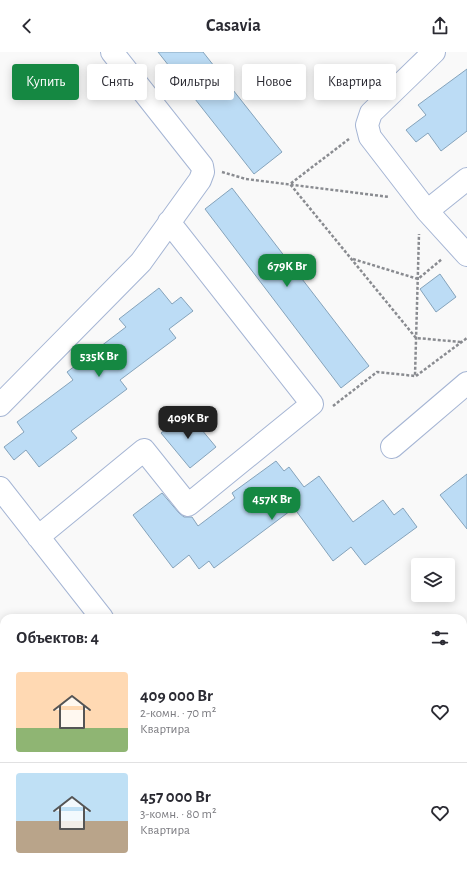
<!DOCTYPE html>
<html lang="ru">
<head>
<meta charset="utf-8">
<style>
  :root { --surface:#fff; --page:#f7f7f7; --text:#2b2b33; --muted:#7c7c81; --line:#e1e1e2; --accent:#158842 }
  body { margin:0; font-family:"Alegreya Sans",sans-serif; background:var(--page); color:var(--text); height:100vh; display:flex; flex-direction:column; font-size:15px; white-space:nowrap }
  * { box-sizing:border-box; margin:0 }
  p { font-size:13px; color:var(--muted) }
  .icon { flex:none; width:22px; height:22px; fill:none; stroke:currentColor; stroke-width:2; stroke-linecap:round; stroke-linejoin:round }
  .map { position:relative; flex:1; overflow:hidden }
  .details { position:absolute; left:0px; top:562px; width:467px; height:256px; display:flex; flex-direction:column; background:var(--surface); border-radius:12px 12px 0 0; box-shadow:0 2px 10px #0003 }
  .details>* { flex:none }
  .guide { position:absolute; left:12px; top:12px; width:443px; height:36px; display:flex; gap:8px }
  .controls { position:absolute; left:411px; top:506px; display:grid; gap:8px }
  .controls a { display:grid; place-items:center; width:44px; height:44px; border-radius:4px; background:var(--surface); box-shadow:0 2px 10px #0003; font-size:20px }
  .price { position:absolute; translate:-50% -34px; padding:0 9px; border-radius:8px; background:var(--accent); color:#fff; font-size:13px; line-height:26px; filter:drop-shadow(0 1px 2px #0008) }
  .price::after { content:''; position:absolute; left:50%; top:24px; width:12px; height:9px; margin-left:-6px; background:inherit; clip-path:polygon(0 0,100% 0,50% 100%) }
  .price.on { background:#222; color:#fff }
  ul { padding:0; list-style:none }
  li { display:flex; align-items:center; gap:12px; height:100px; padding:0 16px }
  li+li { border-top:1px solid var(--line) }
  li span { display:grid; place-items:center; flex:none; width:112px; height:80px; border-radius:4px; color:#555 }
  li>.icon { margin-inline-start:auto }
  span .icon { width:48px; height:48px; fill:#fffc; stroke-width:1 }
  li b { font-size:17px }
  h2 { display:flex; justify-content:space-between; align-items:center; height:48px; padding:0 16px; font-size:17px }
  .tag { padding:0 14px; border-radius:4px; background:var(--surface); box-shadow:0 2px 10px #0003; font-size:14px; line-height:36px }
  .tag.on { background:var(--accent); color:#fff }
  header { display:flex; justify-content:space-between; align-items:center; height:52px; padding:0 16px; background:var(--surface); font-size:18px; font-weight:700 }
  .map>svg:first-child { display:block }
  .building { fill:#bcdcf5; stroke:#85a3bb }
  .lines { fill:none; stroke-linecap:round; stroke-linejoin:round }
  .minor-casing { stroke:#a5b5d4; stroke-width:24 }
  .major-casing { stroke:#6d6aa6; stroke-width:24 }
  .path { stroke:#898b90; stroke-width:2.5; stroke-dasharray:3 2; stroke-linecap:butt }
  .minor { stroke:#fff; stroke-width:22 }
  .major { stroke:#c8c3f7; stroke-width:22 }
</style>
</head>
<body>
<header><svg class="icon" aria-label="back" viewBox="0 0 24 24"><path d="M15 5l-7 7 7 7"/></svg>Casavia<svg class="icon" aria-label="share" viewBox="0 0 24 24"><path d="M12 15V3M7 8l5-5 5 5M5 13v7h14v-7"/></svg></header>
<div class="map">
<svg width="467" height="818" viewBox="0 0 467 818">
  <rect width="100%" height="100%" fill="#f9f9f9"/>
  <path class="building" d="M158 0H203L282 100 254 122Z
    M467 17V79L441 99 428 81 416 90 406 78 426 63 418 53Z
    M232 136 369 314 341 336 205 157Z
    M440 222 456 245 436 260 420 237Z
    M159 236 172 252 181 245 193 259 169 277 176 286 120 328 127 337 71 379 77 386 39 415 26 398 14 408 4 395 24 380 17 370 73 328 67 320 126 275 119 267Z
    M187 360 216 395 190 416 161 381Z
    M276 409 284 419 289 415 304 435 319 424 353 470 383 448 394 463 403 456 417 475 365 513 351 495 333 509 294 456 214 516 209 509 199 517 189 503 173 516 133 463 162 441 179 461 184 465H192L198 474 235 446 232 441Z
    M467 422V477L440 443Z"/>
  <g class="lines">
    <g class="minor-casing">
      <path id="minor" d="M434 0 371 61 367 73 370 85 427 159 467 203
        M427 159 467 127
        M0 353 141 210 200 128 203 120 202 114 112 0
        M392 395 467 331
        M0 436 102 566
        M38 485 144 398 188 453 312 352 169 170
        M463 604 467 601
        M0 719 4 716
        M188 818 193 814"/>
    </g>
    <g class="major-casing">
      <path id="major" d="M463 780 467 777
        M413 818 419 814"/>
    </g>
    <path class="path" d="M349 87 290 132 416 286 461 290
      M222 120 246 127 389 145
      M353 207 418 227 442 207
      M416 324 467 286
      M333 354 377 320 415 324 419 182
      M463 572 467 569
      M463 724 467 721
      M14 818 15 814
      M160 818 165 814
      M340 818 345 814"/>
    <use href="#minor" class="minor"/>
    <use href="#major" class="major"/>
  </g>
</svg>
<div class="controls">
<a><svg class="icon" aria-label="layers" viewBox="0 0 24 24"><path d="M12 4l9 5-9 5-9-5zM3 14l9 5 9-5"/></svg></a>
</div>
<b class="price" style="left:287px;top:236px">679K Br</b>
<b class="price" style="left:99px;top:326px">535K Br</b>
<b class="price on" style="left:188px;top:388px">409K Br</b>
<b class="price" style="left:272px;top:469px">457K Br</b>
<div class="guide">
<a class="tag on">Купить</a>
<a class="tag">Снять</a>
<a class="tag">Фильтры</a>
<a class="tag">Новое</a>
<a class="tag">Квартира</a>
</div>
<section class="details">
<h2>Объектов: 4<svg class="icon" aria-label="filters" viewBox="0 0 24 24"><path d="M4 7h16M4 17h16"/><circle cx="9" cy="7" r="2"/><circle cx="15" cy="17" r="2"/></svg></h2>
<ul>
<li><span style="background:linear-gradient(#ffd9b3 70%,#8fb573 0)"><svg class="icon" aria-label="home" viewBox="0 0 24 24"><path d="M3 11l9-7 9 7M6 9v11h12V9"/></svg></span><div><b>409 000 Br</b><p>2-комн. · 70 m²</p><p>Квартира</p></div><svg class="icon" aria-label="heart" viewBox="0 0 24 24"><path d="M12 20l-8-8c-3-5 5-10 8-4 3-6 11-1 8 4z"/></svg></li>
<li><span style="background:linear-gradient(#bfe0f5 60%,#b9a48a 0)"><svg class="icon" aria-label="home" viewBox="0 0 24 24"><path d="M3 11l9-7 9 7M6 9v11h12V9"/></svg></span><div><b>457 000 Br</b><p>3-комн. · 80 m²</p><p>Квартира</p></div><svg class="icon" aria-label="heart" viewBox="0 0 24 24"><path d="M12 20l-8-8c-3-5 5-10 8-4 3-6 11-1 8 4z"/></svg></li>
</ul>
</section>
</div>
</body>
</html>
